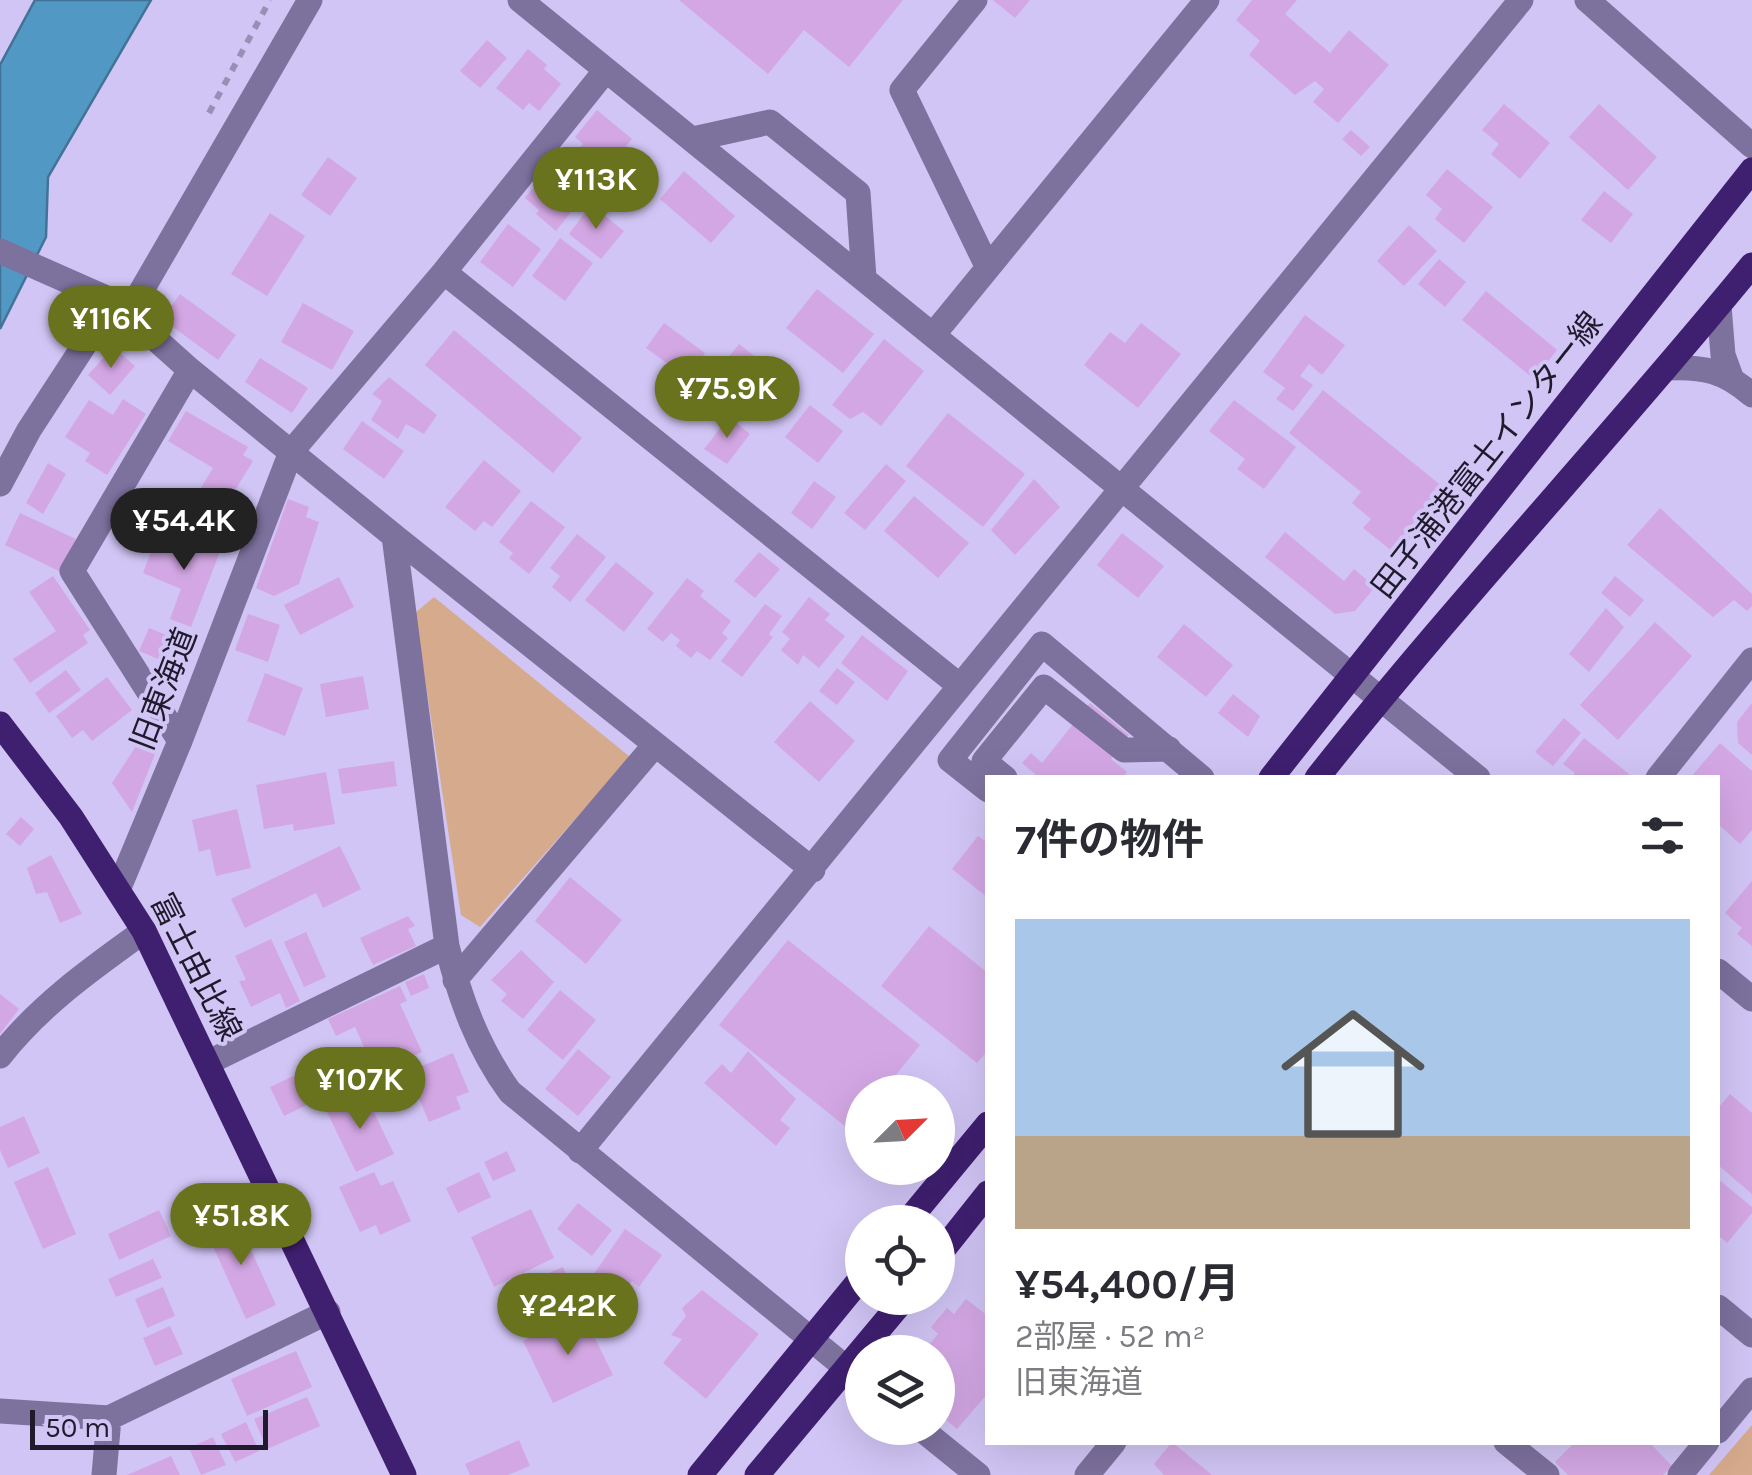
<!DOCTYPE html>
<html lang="ja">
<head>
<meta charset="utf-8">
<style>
  :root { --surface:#fff; --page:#f7f7f7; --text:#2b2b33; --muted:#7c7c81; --line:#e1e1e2; --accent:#69731d }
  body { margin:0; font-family:Karla,"Noto Sans JP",sans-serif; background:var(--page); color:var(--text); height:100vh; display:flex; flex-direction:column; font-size:38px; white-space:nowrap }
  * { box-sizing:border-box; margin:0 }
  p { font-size:32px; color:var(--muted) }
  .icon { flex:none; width:55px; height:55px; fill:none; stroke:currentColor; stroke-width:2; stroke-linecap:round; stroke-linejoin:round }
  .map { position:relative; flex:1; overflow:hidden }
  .side { position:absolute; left:985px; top:775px; width:735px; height:670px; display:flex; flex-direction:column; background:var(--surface); border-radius:0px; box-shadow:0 10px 40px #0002 }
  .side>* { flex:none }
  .needle { width:65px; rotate:66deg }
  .fabs { position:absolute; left:845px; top:1075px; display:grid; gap:20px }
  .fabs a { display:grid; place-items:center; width:110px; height:110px; border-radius:50%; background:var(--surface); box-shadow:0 10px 40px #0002; font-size:50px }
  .scale { position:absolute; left:30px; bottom:25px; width:238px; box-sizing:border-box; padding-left:10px; border:5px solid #1f1a2c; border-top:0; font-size:28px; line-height:35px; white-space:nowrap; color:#1f1a2c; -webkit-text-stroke:8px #d1c5f5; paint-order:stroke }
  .price { position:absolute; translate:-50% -85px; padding:0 22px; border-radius:35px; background:var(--accent); color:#fff; font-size:32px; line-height:65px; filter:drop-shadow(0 2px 5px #0008) }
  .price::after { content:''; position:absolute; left:50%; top:60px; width:30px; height:22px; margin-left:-15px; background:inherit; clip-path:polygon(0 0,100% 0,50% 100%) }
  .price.selected { background:#222; color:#fff }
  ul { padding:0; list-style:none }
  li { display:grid; align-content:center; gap:20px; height:530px; padding:0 30px }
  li+li { border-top:2px solid var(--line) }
  li span { display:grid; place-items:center; height:310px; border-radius:0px; color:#555 }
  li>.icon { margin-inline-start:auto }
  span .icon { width:180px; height:180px; fill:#fffc; stroke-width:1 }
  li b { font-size:42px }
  h2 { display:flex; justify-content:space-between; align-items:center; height:120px; padding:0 30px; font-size:42px }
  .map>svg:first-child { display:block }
  .green { fill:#d6aa8c }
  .water { fill:#5199c4; stroke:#427396; stroke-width:2.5 }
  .building { fill:#d3a7e4 }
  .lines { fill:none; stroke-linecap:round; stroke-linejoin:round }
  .path { stroke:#998fb6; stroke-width:6; stroke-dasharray:8 8; stroke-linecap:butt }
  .minor { stroke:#7d719e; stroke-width:25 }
  .major { stroke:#3f1f70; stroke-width:25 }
  .labels { text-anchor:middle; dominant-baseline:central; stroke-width:8; stroke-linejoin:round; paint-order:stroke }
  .street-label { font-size:32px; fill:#1f1a2c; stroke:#d1c5f5 }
</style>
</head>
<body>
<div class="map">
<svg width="1752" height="1475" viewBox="0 0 1752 1475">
  <rect width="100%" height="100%" fill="#d1c5f5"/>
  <path class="green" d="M434 597 630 757 480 927 461 915 415 613Z
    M1752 1425V1475H1709Z"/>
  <path class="water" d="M35 0H151L48 177 46 237 0 329V65Z"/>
  <path class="building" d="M679 0H903L849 67 804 30 768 74Z
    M993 0H1030L1015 18Z
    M1252 0H1297L1285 14 1330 53 1349 30 1389 65 1338 123 1313 102 1324 89 1315 81 1295 95 1249 55 1260 41 1236 20Z
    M487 40 507 58 480 88 460 71Z
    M528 49 547 65 544 69 561 84 539 111 529 103 523 110 496 88Z
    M1504 104 1550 143 1520 179 1491 154 1499 144 1482 130Z
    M1599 104 1657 157 1628 190 1569 137Z
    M597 110 632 139 595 184 568 162 583 144 575 137Z
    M1351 130 1370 147 1361 156 1342 139Z
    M328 157 357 178 330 216 301 195Z
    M551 165 586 193 556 231 536 214 539 210 525 198Z
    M1447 169 1493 207 1464 243 1435 219 1442 209 1426 195Z
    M684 171 735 216 711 243 660 199Z
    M1604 191 1633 214 1611 243 1581 220Z
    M591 205 624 231 601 259 569 234Z
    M270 213 305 236 267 296 231 274Z
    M508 224 541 249 513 287 480 262Z
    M1409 225 1437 251 1404 286 1377 261Z
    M560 238 593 263 565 301 532 276Z
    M1439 259 1466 282 1445 307 1418 284Z
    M817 289 874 334 843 373 786 328Z
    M1486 291 1557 350 1534 379 1462 320Z
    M180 294 236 335 218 360 162 319Z
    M303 303 354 331 332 370 281 342Z
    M1305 315 1345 345 1322 375 1309 364 1300 376 1313 385 1293 411 1276 399 1285 388 1263 372Z
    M664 323 705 353 687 378 646 348Z
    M1141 323 1181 354 1138 408 1084 365 1110 332 1125 343Z
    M454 330 582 438 553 473 425 365Z
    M884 339 924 371 881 426 863 412 850 419 832 405Z
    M739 344 789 383 769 407 720 368Z
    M113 347 135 366 110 395 88 375Z
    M260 358 308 388 292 413 245 382Z
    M389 377 437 415 424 434 406 424 398 439 371 420 382 401 372 394Z
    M1323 390 1448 491 1397 555 1363 528 1371 519 1352 503 1361 492 1289 433Z
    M123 399 146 414 107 475 85 461 90 453 65 437 89 400 113 415Z
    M1234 400 1296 447 1264 489 1237 469 1245 459 1209 431Z
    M810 405 843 431 818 463 785 437Z
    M186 411 248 447 243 455 253 461 234 492 246 498 232 522 194 499 213 468 168 441Z
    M948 413 1025 474 983 527 906 466Z
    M729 417 750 434 727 464 704 449Z
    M362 421 404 451 384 479 343 449Z
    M484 460 521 491 492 527 484 521 475 531 445 507Z
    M48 463 66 474 43 514 26 503Z
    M886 464 906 481 865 530 844 513Z
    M1034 479 1060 507 1015 555 991 530Z
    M814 481 836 497 812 529 791 513Z
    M914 496 969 543 938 578 884 531Z
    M288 499 309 507 306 517 319 522 299 584 274 596 256 588Z
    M531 501 565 527 529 574 509 558 513 553 499 542Z
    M1660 508 1752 594V606L1747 611 1734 600 1713 617 1627 545Z
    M20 513 76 539 61 572 5 545Z
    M1285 532 1344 581 1354 569 1375 587 1355 611 1335 614 1265 557Z
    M1122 533 1164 566 1138 598 1097 565Z
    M184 534 221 549 191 627 170 619 181 589 143 573 153 546 165 551 170 538 181 542Z
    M577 534 606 557 570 602 552 587 560 576 550 568Z
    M759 552 780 569 755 598 734 581Z
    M616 562 654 593 624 632 585 600Z
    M53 576 90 630 83 635 88 643 30 683 13 659 56 631 29 592Z
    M1615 576 1644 600 1630 617 1601 593Z
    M339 577 354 607 300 635 284 605Z
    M687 578 704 591 700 596 731 621 722 633 728 638 710 660 697 651 691 658 676 646 680 640 671 633 663 642 647 629Z
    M809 597 830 614 825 620 845 636 819 668 803 655 798 665 781 650 790 639 782 632Z
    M765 604 782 616 769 634 773 637 742 677 721 661Z
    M1606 608 1624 627 1589 672 1569 654Z
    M248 614 280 625 268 662 235 650Z
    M1655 622 1692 656 1618 740 1580 705Z
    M1184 624 1233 665 1206 697 1157 657Z
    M149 628 178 640 168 663 139 651Z
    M862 635 908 671 887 701 841 663Z
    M837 668 855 682 837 705 819 691Z
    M66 670 81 690 49 713 35 693Z
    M265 673 303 688 285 736 247 721Z
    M363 676 369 709 326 717 320 684Z
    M107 677 132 710 92 741 83 730 72 738 56 716Z
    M1233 694 1260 716 1248 737 1218 713Z
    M810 701 855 741 819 782 774 742Z
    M1090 703 1129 735 1111 759 1127 772 1122 778H1040L1022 763 1031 753 1042 763Z
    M1752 703V755L1738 743 1737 722Z
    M1564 718 1581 733 1553 766 1535 752Z
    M1584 738 1629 774 1626 778H1571L1575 773 1563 764Z
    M138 743 155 754 132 812 112 783Z
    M1720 743 1752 771V830L1740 844 1718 824V778H1690Z
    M394 761 397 786 342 794 338 769Z
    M326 772 335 824 294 831 293 824 264 829 256 785Z
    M237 809 251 868 216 876 210 849 199 852 192 820Z
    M21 817 34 829 20 846 6 834Z
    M978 836 988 843V898L952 869Z
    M340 846 361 889 323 908 316 893 245 928 231 899Z
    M51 855 82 914 60 923 47 892 36 894 27 868Z
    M570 877 622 920 586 964 535 921Z
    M1752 881V946L1737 934 1742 928 1725 913Z
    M408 916 415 926 408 929 416 946 373 965 360 938Z
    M929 926 988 973V1050L977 1063 881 986Z
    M306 932 326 977 304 987 284 942Z
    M271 939 300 1001 286 1008 280 993 251 1007 239 981 246 980 235 956Z
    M788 940 920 1045 882 1092H862V1117L851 1131 719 1025Z
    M521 950 554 982 523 1019 501 1001 507 994 491 980Z
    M424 974 429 988 411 996 405 982Z
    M400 986 407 1001 400 1004 422 1052 376 1073 355 1027 336 1036 328 1019Z
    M560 990 596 1020 563 1060 527 1030Z
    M0 994 19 1009 0 1034Z
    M578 1049 611 1077 578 1116 545 1089Z
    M748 1051 796 1099 780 1120 790 1128 776 1146 704 1083 722 1064 731 1073Z
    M453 1053 469 1092 456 1097 461 1109 429 1122 408 1072Z
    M300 1073 313 1102 284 1116 270 1087Z
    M364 1092 394 1154 356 1172 326 1110Z
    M1730 1094 1752 1113V1194L1718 1165V1108Z
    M24 1116 40 1153 8 1168 0 1150V1127Z
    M507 1151 516 1171 493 1181 484 1162Z
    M48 1167 76 1234 43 1249 14 1182Z
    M374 1172 381 1186 393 1181 411 1221 380 1235 376 1225 360 1232 339 1187Z
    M479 1172 491 1197 458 1213 446 1188Z
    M1718 1179 1752 1207V1213L1727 1243 1718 1235Z
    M578 1203 612 1230 592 1256 557 1229Z
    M531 1209 554 1258 494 1287 471 1237Z
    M159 1210 171 1236 119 1260 108 1234Z
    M236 1217 276 1305 246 1319 206 1231Z
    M625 1229 662 1255 639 1287 632 1281 608 1315 589 1301 599 1288 589 1281Z
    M153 1259 162 1278 116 1297 108 1279Z
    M563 1267 578 1304 511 1333 501 1310 541 1293 535 1279Z
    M163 1287 175 1316 147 1328 135 1299Z
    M702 1290 759 1334 706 1399 663 1363 682 1339 671 1335 686 1316 682 1308Z
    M966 1299 988 1316V1393L957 1429 938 1413V1352H923L938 1334 931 1327 947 1308 954 1314Z
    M582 1312 613 1375 553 1403 523 1341Z
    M170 1326 183 1354 155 1366 143 1338Z
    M296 1351 312 1387 247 1416 231 1379Z
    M307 1397 320 1426 267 1449 254 1419Z
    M246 1422 259 1451 235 1462 221 1434Z
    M213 1437 226 1465 201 1475 189 1448Z
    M519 1440 530 1466 508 1475H470L465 1464Z
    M1172 1442 1212 1475H1164L1154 1464Z
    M1575 1442H1649L1672 1466 1663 1475H1568L1555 1462Z
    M171 1456 180 1475H127Z"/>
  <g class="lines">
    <path class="path" d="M209 113 270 0"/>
    <path class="minor" d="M520 0 1478 778
      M975 0 902 90 988 268
      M1587 0 1752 146
      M693 139 770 122 858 193 864 278
      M0 251 113 301 190 370 394 536 447 946C460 999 478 1048 510 1092L862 1381
      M444 272 960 686
      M1719 306 1723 355 1731 377
      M128 314 310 0
      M933 335 1207 0
      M1667 368C1703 366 1725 371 1752 395
      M0 484 29 430 113 301
      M394 536 813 870
      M180 741 72 571 190 370
      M1005 778 984 761 1044 687 1124 750 1169 749
      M1658 778 1752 660
      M988 790 950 760 1042 644 1202 778
      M118 890 180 741 291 452 444 272 606 70
      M1718 971 1752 999
      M455 980 654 746
      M0 1056C40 1005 91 969 144 931
      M209 1062 447 946
      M580 1151 1521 0
      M1718 1307 1752 1335
      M0 1411 109 1418 328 1312
      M920 1428 978 1475
      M1718 1431 1752 1390
      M1506 1442 1547 1475
      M104 1475 109 1418
      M1087 1475 1114 1442
      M1680 1475 1707 1442"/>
    <path class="major" d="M0 724 71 817 144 931 404 1475
      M1271 778 1752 170
      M1317 778C1456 602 1610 439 1752 265
      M907 1222 988 1124
      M938 1256 988 1193
      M700 1475 862 1277
      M757 1475 905 1298"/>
  </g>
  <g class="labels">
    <g class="street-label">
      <text transform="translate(1487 455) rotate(-52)">田子浦港富士インター線</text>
      <text transform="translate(164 689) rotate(-69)">旧東海道</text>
      <text transform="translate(196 967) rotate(63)">富士由比線</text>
    </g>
  </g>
</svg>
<div class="fabs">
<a><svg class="needle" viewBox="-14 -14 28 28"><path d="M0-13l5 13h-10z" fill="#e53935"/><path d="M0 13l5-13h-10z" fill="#7c7c81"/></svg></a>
<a><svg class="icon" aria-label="locate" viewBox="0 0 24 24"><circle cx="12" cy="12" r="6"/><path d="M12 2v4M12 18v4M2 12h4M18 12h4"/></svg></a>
<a><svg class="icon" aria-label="layers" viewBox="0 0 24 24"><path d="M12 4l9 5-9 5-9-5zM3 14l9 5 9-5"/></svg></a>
</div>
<div class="scale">50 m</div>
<b class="price" style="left:596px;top:232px">¥113K</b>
<b class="price" style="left:111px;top:371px">¥116K</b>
<b class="price" style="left:727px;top:441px">¥75.9K</b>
<b class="price selected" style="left:184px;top:573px">¥54.4K</b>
<b class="price" style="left:360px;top:1132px">¥107K</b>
<b class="price" style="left:241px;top:1268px">¥51.8K</b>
<b class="price" style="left:568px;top:1358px">¥242K</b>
<section class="side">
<h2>7件の物件<svg class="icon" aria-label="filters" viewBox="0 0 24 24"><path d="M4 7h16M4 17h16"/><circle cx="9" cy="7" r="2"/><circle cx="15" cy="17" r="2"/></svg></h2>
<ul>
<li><span style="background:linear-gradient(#a9c7e8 70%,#b9a48a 0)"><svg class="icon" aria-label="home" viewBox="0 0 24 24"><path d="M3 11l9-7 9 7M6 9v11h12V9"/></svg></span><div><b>¥54,400/月</b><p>2部屋 · 52 m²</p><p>旧東海道</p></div></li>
</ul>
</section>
</div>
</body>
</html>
